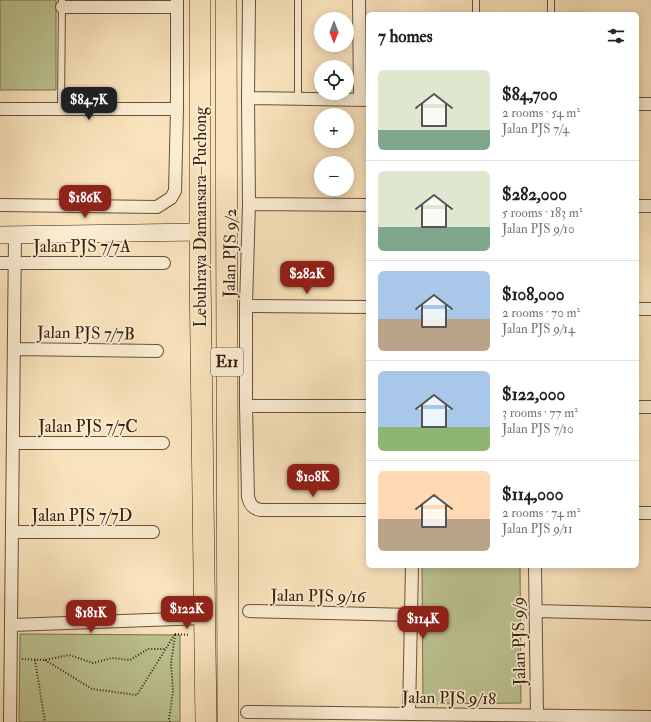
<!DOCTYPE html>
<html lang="en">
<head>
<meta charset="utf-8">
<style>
  :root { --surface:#fff; --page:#f2f2f2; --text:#202124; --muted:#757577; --line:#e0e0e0; --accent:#8f2418 }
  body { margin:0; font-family:"IM FELL Double Pica",serif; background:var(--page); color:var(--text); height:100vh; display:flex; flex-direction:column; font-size:15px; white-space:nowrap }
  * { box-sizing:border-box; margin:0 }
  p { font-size:13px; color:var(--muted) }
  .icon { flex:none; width:22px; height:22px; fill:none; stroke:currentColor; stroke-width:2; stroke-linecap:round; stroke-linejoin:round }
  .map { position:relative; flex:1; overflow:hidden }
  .panel { position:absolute; left:366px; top:12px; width:273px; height:556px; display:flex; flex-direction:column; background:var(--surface); border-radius:6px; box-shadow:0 2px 10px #0003 }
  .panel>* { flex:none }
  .needle { width:26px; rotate:180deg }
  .buttons { position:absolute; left:314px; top:12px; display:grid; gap:8px }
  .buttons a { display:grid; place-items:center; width:40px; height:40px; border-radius:50%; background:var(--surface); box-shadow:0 2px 10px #0003; font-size:20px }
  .price { position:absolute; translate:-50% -34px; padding:0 9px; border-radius:8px; background:var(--accent); color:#fff; font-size:13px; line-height:26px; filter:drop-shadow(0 1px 2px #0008) }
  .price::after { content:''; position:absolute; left:50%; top:24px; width:12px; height:9px; margin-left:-6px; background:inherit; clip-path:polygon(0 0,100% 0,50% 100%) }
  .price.current { background:#222; color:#fff }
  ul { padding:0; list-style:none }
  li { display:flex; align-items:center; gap:12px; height:100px; padding:0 12px }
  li+li { border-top:1px solid var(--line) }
  li span { display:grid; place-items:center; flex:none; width:112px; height:80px; border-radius:6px; color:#555 }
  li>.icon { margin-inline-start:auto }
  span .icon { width:48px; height:48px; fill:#fffc; stroke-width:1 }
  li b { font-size:17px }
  h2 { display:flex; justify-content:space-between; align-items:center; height:48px; padding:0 12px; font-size:17px }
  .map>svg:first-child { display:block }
  .green { fill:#bcc491; stroke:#7a724e }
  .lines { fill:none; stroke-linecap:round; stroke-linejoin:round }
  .lane-casing { stroke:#685138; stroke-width:8 }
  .street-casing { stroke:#685138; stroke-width:14 }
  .secondary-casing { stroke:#37200c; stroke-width:18 }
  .highway-casing { stroke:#37200c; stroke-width:22 }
  .path { stroke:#37200c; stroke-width:2; stroke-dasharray:1 2; stroke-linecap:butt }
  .lane { stroke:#fbedd3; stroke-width:6 }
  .street { stroke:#fbedd3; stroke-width:12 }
  .secondary { stroke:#fbedd3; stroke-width:17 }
  .highway { stroke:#f9e3bc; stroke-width:21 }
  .labels { text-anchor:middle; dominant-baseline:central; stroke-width:3.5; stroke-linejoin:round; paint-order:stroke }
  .shield { fill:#fbedd3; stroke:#725e48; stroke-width:1 }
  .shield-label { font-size:16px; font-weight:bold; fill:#37200c }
  .street-label { font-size:17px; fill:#37200c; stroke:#fbedd3 }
</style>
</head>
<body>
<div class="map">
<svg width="651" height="722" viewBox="0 0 651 722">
  <rect width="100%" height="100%" fill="#f9e3bc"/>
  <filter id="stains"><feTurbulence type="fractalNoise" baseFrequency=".005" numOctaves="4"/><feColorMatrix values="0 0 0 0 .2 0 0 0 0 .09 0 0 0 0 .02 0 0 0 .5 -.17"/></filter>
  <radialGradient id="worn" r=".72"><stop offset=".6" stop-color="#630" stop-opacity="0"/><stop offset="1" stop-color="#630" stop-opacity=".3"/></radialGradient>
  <path class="green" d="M0 0H56V90H0Z
    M520 566 521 703 423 704 422 567Z
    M20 634 180 635V722H19Z"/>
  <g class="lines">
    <g class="lane-casing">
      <path id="lane" d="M298 0V99
        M551 0V14
        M476 14V0
        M61 109 62 0"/>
    </g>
    <g class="street-casing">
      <path id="street" d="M249 0 248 98 249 204 246 306V406L248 497C250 505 253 509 261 510H368
        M359 0 360 100
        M62 7H177
        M248 98 368 100
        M637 104H651
        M0 109H177
        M249 204 368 205
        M0 205 157 207 171 198 175 191 177 109V0
        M637 206H651
        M0 263H164
        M246 306 368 307
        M637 309H651
        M14 349 157 351
        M246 406H368
        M637 407H651
        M13 443H163
        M637 513H651
        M12 532H153
        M535 566 537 716
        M249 611 411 615
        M536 611 651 614
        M12 625 204 618
        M247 712 651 717
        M409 714 412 566
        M10 722 15 235"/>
    </g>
    <g class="secondary-casing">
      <path id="secondary" d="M0 235 200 232"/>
    </g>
    <g class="highway-casing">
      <path id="highway" d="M200 0V271L206 722
        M226 0 228 722"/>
    </g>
    <path class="path" d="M175 634 190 635
      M22 659 45 660 69 655 93 663 112 658 130 660 148 649H166
      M35 660 45 722
      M45 660 92 689 137 695 175 634
      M170 722 169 719 173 691 171 663 175 635"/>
    <use href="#lane" class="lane"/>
    <use href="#street" class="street"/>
    <use href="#secondary" class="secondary"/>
    <use href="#highway" class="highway"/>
  </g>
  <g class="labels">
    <rect class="shield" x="211" y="348" width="32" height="28" rx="3"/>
    <g class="shield-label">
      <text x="227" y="362">E11</text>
    </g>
    <g class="street-label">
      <text transform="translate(200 217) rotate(-90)">Lebuhraya Damansara–Puchong</text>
      <text x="82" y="246">Jalan PJS 7/7A</text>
      <text transform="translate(230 253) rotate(-89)">Jalan PJS 9/2</text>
      <text transform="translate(86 333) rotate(1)">Jalan PJS 7/7B</text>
      <text x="88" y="426">Jalan PJS 7/7C</text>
      <text x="82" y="515">Jalan PJS 7/7D</text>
      <text transform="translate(318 596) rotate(1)">Jalan PJS 9/16</text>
      <text transform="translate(519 641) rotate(-91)">Jalan PJS 9/9</text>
      <text transform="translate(449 698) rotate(1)">Jalan PJS 9/18</text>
    </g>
  </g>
  <rect width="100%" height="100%" filter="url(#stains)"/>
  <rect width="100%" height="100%" fill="url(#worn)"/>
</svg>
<div class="buttons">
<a><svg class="needle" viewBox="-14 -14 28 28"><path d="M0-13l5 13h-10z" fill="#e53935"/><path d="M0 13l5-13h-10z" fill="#757577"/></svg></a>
<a><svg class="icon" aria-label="locate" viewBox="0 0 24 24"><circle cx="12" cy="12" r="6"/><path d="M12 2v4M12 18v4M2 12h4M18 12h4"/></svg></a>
<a>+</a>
<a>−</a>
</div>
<b class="price current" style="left:89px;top:121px">$84.7K</b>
<b class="price" style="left:85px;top:219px">$186K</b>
<b class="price" style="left:307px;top:295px">$282K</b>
<b class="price" style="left:313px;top:498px">$108K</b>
<b class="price" style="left:187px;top:630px">$122K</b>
<b class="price" style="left:91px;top:634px">$181K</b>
<b class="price" style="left:423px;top:640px">$114K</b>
<section class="panel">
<h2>7 homes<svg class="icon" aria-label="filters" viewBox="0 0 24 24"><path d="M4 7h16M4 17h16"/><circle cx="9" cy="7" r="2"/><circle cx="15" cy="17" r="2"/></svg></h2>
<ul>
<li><span style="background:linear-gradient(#dfe7d0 75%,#7fa58c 0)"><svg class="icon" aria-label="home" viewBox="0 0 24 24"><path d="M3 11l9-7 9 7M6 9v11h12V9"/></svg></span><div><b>$84,700</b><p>2 rooms · 54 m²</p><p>Jalan PJS 7/4</p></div></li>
<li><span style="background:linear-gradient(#dfe7d0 70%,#7fa58c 0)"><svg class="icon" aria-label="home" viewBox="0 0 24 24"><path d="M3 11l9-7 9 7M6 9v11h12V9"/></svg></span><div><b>$282,000</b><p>5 rooms · 183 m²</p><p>Jalan PJS 9/10</p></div></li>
<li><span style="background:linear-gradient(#a9c7e8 60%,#b9a48a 0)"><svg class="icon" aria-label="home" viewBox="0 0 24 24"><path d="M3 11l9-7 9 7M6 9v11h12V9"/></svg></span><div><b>$108,000</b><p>2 rooms · 70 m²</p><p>Jalan PJS 9/14</p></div></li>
<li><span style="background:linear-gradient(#a9c7e8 70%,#8fb573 0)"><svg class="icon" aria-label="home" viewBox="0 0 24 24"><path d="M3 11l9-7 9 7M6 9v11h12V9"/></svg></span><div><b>$122,000</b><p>3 rooms · 77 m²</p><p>Jalan PJS 7/10</p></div></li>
<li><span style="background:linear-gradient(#ffd9b3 60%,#b9a48a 0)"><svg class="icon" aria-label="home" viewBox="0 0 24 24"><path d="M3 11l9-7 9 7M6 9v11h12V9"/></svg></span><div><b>$114,000</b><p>2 rooms · 74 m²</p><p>Jalan PJS 9/11</p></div></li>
</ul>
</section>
</div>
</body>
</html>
